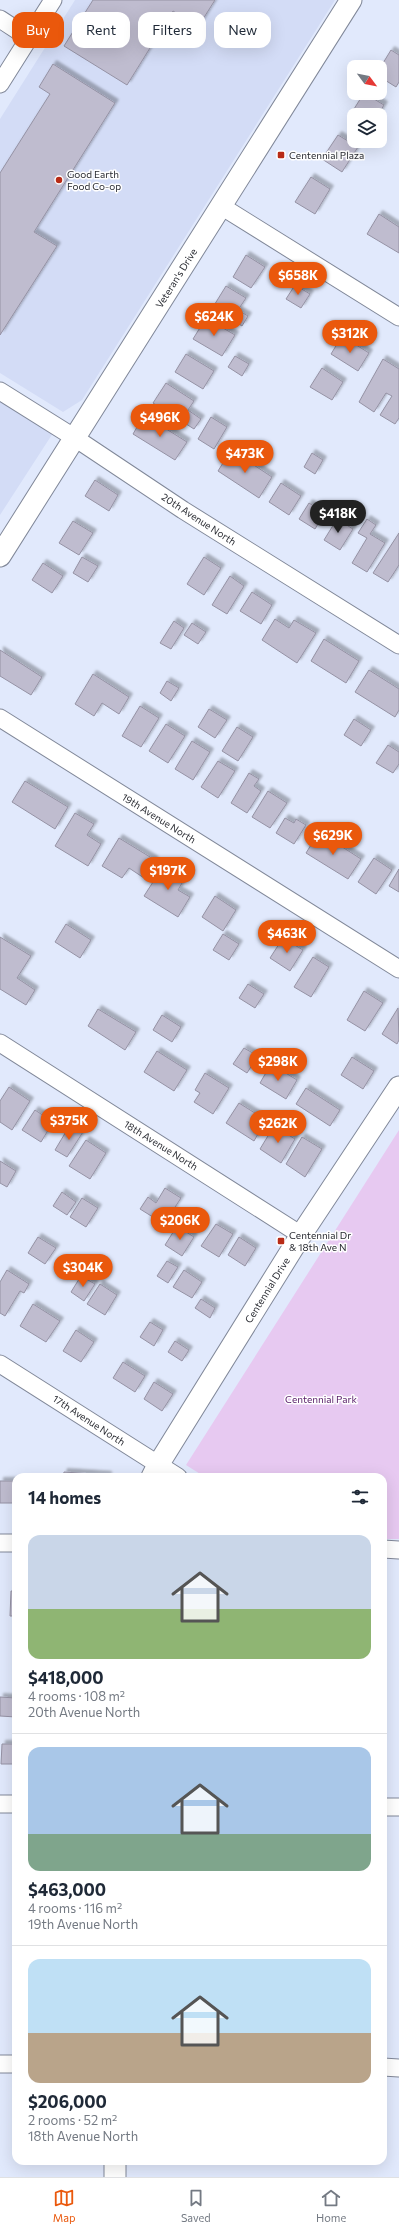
<!DOCTYPE html>
<html lang="en">
<head>
<meta charset="utf-8">
<style>
  :root { --surface:#fff; --page:#f6f6f7; --text:#1f2937; --muted:#747a83; --line:#e0e1e3; --accent:#ea580c }
  body { margin:0; font-family:Commissioner,sans-serif; background:var(--page); color:var(--text); height:100vh; display:flex; flex-direction:column; font-size:15px; white-space:nowrap }
  * { box-sizing:border-box; margin:0 }
  p { font-size:13px; color:var(--muted) }
  .icon { flex:none; width:22px; height:22px; fill:none; stroke:currentColor; stroke-width:2; stroke-linecap:round; stroke-linejoin:round }
  .map { position:relative; flex:1; overflow:hidden }
  .sheet { position:absolute; left:12px; top:1473px; width:375px; height:692px; display:flex; flex-direction:column; background:var(--surface); border-radius:12px; box-shadow:0 4px 16px #0002 }
  .sheet>* { flex:none }
  .banner { position:absolute; left:12px; top:12px; width:375px; height:36px; display:flex; gap:8px }
  .needle { width:26px; rotate:122deg }
  .tools { position:absolute; left:347px; top:60px; display:grid; gap:8px }
  .tools a { display:grid; place-items:center; width:40px; height:40px; border-radius:8px; background:var(--surface); box-shadow:0 4px 16px #0002; font-size:20px }
  .price { position:absolute; translate:-50% -34px; padding:0 9px; border-radius:14px; background:var(--accent); color:#fff; font-size:13px; line-height:26px; filter:drop-shadow(0 1px 2px #0008) }
  .price::after { content:''; position:absolute; left:50%; top:24px; width:12px; height:9px; margin-left:-6px; background:inherit; clip-path:polygon(0 0,100% 0,50% 100%) }
  .price.selected { background:#222; color:#fff }
  ul { padding:0; list-style:none }
  li { display:grid; align-content:center; gap:8px; height:212px; padding:0 16px }
  li+li { border-top:1px solid var(--line) }
  li span { display:grid; place-items:center; height:124px; border-radius:12px; color:#555 }
  li>.icon { margin-inline-start:auto }
  span .icon { width:72px; height:72px; fill:#fffc; stroke-width:1 }
  li b { font-size:17px }
  h2 { display:flex; justify-content:space-between; align-items:center; height:48px; padding:0 16px; font-size:17px }
  .chip { padding:0 14px; border-radius:12px; background:var(--surface); box-shadow:0 4px 16px #0002; font-size:14px; line-height:36px }
  .chip.selected { background:var(--accent); color:#fff }
  .tabs { display:flex; justify-content:space-around; align-items:center; height:56px; border-top:1px solid var(--line); background:var(--surface); font-size:11px; color:var(--muted) }
  .tabs a { display:grid; justify-items:center; gap:2px }
  .tabs .selected { color:var(--accent) }
  .map>svg:first-child { display:block }
  .built { fill:#d3dcf6 }
  .park { fill:#e7c9f1 }
  .building { fill:#bfbccf; stroke:#9592a4; filter:url(#shadow) }
  .lines { fill:none; stroke-linecap:round; stroke-linejoin:round }
  .minor-casing { stroke:#818899; stroke-width:19 }
  .tertiary-casing { stroke:#818899; stroke-width:23 }
  .minor { stroke:#fff; stroke-width:17 }
  .tertiary { stroke:#fff; stroke-width:21 }
  .poi-dot { fill:#b82b16; stroke:#fff; stroke-width:1.5 }
  .labels { text-anchor:middle; dominant-baseline:central; stroke-width:3; stroke-linejoin:round; paint-order:stroke }
  .poi-label { font-size:10px; fill:#282a31; stroke:#fff; text-anchor:start }
  .street-label { font-size:10px; fill:#282a31; stroke:#fff }
  .park-label { font-size:10px; fill:#551966; stroke:#fff }
</style>
</head>
<body>
<div class="map">
<svg width="399" height="2177" viewBox="0 0 399 2177">
  <defs>
    <filter id="shadow"><feDropShadow dx="3.5" dy="-3.5" stdDeviation="1" flood-color="#0004"/></filter>
  </defs>
  <rect width="100%" height="100%" fill="#e1e9fc"/>
  <path class="built" d="M75 0H335L82 400 63 412 0 373V119Z
    M0 401 53 433 0 515Z"/>
  <path class="park" d="M399 1130V1539H383V1477H205L186 1465Z"/>
  <path class="building" d="M93 0H215L198 27 173 11 127 85 64 46Z
    M391 50 399 55V82L396 87 380 77V68Z
    M53 64 115 103 34 232 57 246 0 335V173L50 94 39 87Z
    M364 93 384 105 378 115H354V120L349 117Z
    M338 135 358 147 342 172 322 159Z
    M311 177 330 189 315 214 295 202Z
    M379 214 399 227V253L367 234Z
    M246 255 265 267 251 288 233 277Z
    M295 285 310 294 301 308 286 299Z
    M226 286 246 298 238 310 248 316 242 326 213 307Z
    M206 318 235 335 222 356 193 339Z
    M342 336 369 353 358 371 331 354Z
    M186 354 214 371 203 389 175 372Z
    M235 356 249 364 242 376 228 367Z
    M383 359 399 369V418L395 424 380 415 392 396 386 393 374 412 359 402Z
    M322 368 343 382 332 400 310 387Z
    M166 383 194 401 188 410 201 419 194 429 153 403Z
    M144 415 187 442 175 460 133 434Z
    M211 417 227 427 214 449 198 439Z
    M231 450 272 477 259 498 218 471Z
    M312 453 323 460 315 474 304 467Z
    M95 480 118 495 109 511 85 496Z
    M281 483 301 496 289 515 269 502Z
    M309 503 325 513 315 529 299 519Z
    M337 519 353 529 340 550 324 540Z
    M367 519 376 525 370 534 385 543 367 572 352 563 367 538 358 533Z
    M73 521 93 533 79 555 59 543Z
    M399 533V565L388 582 373 573Z
    M82 557 98 566 88 582 73 573Z
    M204 557 221 568 204 595 187 584Z
    M43 563 63 576 52 593 32 580Z
    M230 576 244 586 227 614 212 605Z
    M252 592 272 605 261 624 240 611Z
    M275 619 289 628 294 620 316 633 297 663 262 640Z
    M174 621 184 628 171 649 160 643Z
    M192 623 206 632 198 644 184 635Z
    M324 639 359 661 346 683 311 661Z
    M0 650 42 677 31 695 0 676Z
    M369 670 399 689V710L395 717 355 692Z
    M93 674 129 697 119 714 102 703 94 716 75 704Z
    M167 681 179 688 171 701 160 693Z
    M140 706 159 718 141 747 122 736Z
    M209 709 227 720 215 738 198 727Z
    M354 719 371 730 361 746 344 735Z
    M166 724 185 736 168 763 149 751Z
    M237 727 253 737 238 761 222 751Z
    M192 741 210 752 193 780 175 769Z
    M388 745 399 752V764L393 773 376 763Z
    M218 761 235 771 218 798 201 787Z
    M249 773 259 779 254 786 261 791 247 813 231 803Z
    M25 781 68 807 55 829 12 802Z
    M268 791 287 803 270 828 252 817Z
    M75 813 94 824 87 835 101 844 88 866 55 846Z
    M285 818 294 823 296 819 306 825 294 844 276 833Z
    M319 832 361 859 348 879 306 853Z
    M119 838 155 860 144 878 129 868 122 878 102 866Z
    M374 858 392 870 376 894 358 882Z
    M164 865 185 878 178 890 190 897 178 917 144 896Z
    M399 869V892L389 886Z
    M215 896 236 910 223 931 202 917Z
    M66 924 91 940 80 958 55 942Z
    M223 934 239 944 229 960 213 950Z
    M0 937 31 956 17 978 35 990 26 1005 0 989Z
    M283 938 303 950 290 971 270 958Z
    M313 957 329 967 311 997 294 987Z
    M248 984 264 994 255 1008 239 998Z
    M364 991 383 1003 365 1031 347 1020Z
    M398 1008 399 1040 397 1044 382 1034Z
    M98 1009 136 1032 125 1050 88 1026Z
    M162 1015 181 1027 172 1042 153 1030Z
    M244 1048 258 1056 247 1073 233 1064Z
    M157 1051 187 1070 174 1091 144 1072Z
    M352 1057 374 1071 363 1089 341 1075Z
    M271 1064 297 1080 286 1099 260 1083Z
    M205 1073 229 1088 213 1114 194 1102 200 1093 195 1090Z
    M9 1087 30 1101 12 1130 0 1122V1101Z
    M306 1088 340 1110 330 1126 296 1104Z
    M239 1103 266 1120 254 1141 226 1123Z
    M35 1110 53 1122 41 1142 22 1130Z
    M70 1125 83 1132 67 1157 55 1150Z
    M274 1126 295 1139 281 1163 260 1149Z
    M302 1137 322 1149 305 1177 286 1164Z
    M86 1140 106 1153 90 1179 69 1166Z
    M0 1161 16 1171 7 1187 0 1183Z
    M165 1188 181 1198 164 1224 140 1209 148 1197 156 1203Z
    M62 1192 76 1202 67 1215 53 1206Z
    M82 1198 98 1208 86 1227 70 1217Z
    M216 1224 233 1234 219 1257 201 1246Z
    M177 1226 194 1237 182 1256 165 1245Z
    M38 1237 56 1248 45 1264 28 1253Z
    M239 1237 256 1248 245 1266 228 1255Z
    M167 1261 178 1267 168 1283 157 1276Z
    M7 1270 29 1284 24 1293 20 1291 5 1316 0 1313V1282Z
    M184 1270 202 1282 192 1298 173 1287Z
    M81 1276 95 1284 84 1301 71 1292Z
    M100 1284 117 1295 105 1315 87 1304Z
    M201 1299 215 1308 210 1318 195 1308Z
    M33 1304 60 1321 46 1342 20 1326Z
    M150 1322 163 1330 154 1346 140 1337Z
    M76 1330 94 1342 81 1362 63 1351Z
    M175 1341 189 1350 182 1361 168 1352Z
    M123 1362 145 1376 135 1392 113 1378Z
    M154 1382 173 1394 162 1411 144 1399Z
    M64 1472 108 1475V1477H63Z
    M0 1481H16V1503H0Z
    M11 1591H16V1616H10Z
    M0 1697 16 1698V1717L0 1716Z
    M2 1744H16V1764H1Z"/>
  <g class="lines">
    <g class="minor-casing">
      <path id="minor" d="M0 19 29 38
        M0 84 53 0
        M221 206 399 317
        M0 391 75 438 183 510 399 645
        M0 718 399 969
        M0 1043 301 1235
        M0 1364 178 1477
        M0 1543H16
        M383 1549 399 1550
        M0 1804H16
        M383 1807H399
        M0 2064H16
        M383 2067 399 2068"/>
    </g>
    <g class="tertiary-casing">
      <path id="tertiary" d="M0 556 351 0
        M152 1477 158 1465 301 1235 399 1087
        M115 2177V2161"/>
    </g>
    <use href="#minor" class="minor"/>
    <use href="#tertiary" class="tertiary"/>
  </g>
  <g class="poi-dot">
    <rect x="277" y="151" width="8" height="8" rx="2"/>
    <circle cx="59" cy="180" r="4"/>
    <rect x="277" y="1237" width="8" height="8" rx="2"/>
  </g>
  <g class="labels">
    <g class="poi-label">
      <text x="289" y="155">Centennial Plaza</text>
      <text x="67" y="174">Good Earth<tspan x="67" dy="12">Food Co-op</tspan></text>
      <text x="289" y="1235">Centennial Dr<tspan x="289" dy="12">&amp; 18th Ave N</tspan></text>
    </g>
    <g class="street-label">
      <text transform="translate(176 278) rotate(-58)">Veteran's Drive</text>
      <text transform="translate(199 519) rotate(33)">20th Avenue North</text>
      <text transform="translate(159 818) rotate(32)">19th Avenue North</text>
      <text transform="translate(161 1145) rotate(32)">18th Avenue North</text>
      <text transform="translate(267 1290) rotate(-58)">Centennial Drive</text>
      <text transform="translate(89 1420) rotate(33)">17th Avenue North</text>
    </g>
    <g class="park-label">
      <text x="321" y="1399">Centennial Park</text>
    </g>
  </g>
</svg>
<div class="tools">
<a><svg class="needle" viewBox="-14 -14 28 28"><path d="M0-13l5 13h-10z" fill="#e53935"/><path d="M0 13l5-13h-10z" fill="#747a83"/></svg></a>
<a><svg class="icon" aria-label="layers" viewBox="0 0 24 24"><path d="M12 4l9 5-9 5-9-5zM3 14l9 5 9-5"/></svg></a>
</div>
<b class="price" style="left:298px;top:296px">$658K</b>
<b class="price" style="left:214px;top:337px">$624K</b>
<b class="price" style="left:350px;top:354px">$312K</b>
<b class="price" style="left:160px;top:438px">$496K</b>
<b class="price" style="left:245px;top:474px">$473K</b>
<b class="price selected" style="left:338px;top:534px">$418K</b>
<b class="price" style="left:333px;top:856px">$629K</b>
<b class="price" style="left:168px;top:891px">$197K</b>
<b class="price" style="left:287px;top:954px">$463K</b>
<b class="price" style="left:278px;top:1082px">$298K</b>
<b class="price" style="left:69px;top:1141px">$375K</b>
<b class="price" style="left:278px;top:1144px">$262K</b>
<b class="price" style="left:180px;top:1241px">$206K</b>
<b class="price" style="left:83px;top:1288px">$304K</b>
<div class="banner">
<a class="chip selected">Buy</a>
<a class="chip">Rent</a>
<a class="chip">Filters</a>
<a class="chip">New</a>
</div>
<section class="sheet">
<h2>14 homes<svg class="icon" aria-label="filters" viewBox="0 0 24 24"><path d="M4 7h16M4 17h16"/><circle cx="9" cy="7" r="2"/><circle cx="15" cy="17" r="2"/></svg></h2>
<ul>
<li><span style="background:linear-gradient(#c9d6e8 60%,#8fb573 0)"><svg class="icon" aria-label="home" viewBox="0 0 24 24"><path d="M3 11l9-7 9 7M6 9v11h12V9"/></svg></span><div><b>$418,000</b><p>4 rooms · 108 m²</p><p>20th Avenue North</p></div></li>
<li><span style="background:linear-gradient(#a9c7e8 70%,#7fa58c 0)"><svg class="icon" aria-label="home" viewBox="0 0 24 24"><path d="M3 11l9-7 9 7M6 9v11h12V9"/></svg></span><div><b>$463,000</b><p>4 rooms · 116 m²</p><p>19th Avenue North</p></div></li>
<li><span style="background:linear-gradient(#bfe0f5 60%,#b9a48a 0)"><svg class="icon" aria-label="home" viewBox="0 0 24 24"><path d="M3 11l9-7 9 7M6 9v11h12V9"/></svg></span><div><b>$206,000</b><p>2 rooms · 52 m²</p><p>18th Avenue North</p></div></li>
</ul>
</section>
</div>
<nav class="tabs">
<a class="selected"><svg class="icon" aria-label="map" viewBox="0 0 24 24"><path d="M3 6l6-2 6 2 6-2v14l-6 2-6-2-6 2zM9 4v14M15 6v14"/></svg>Map</a>
<a><svg class="icon" aria-label="saved" viewBox="0 0 24 24"><path d="M7 4h10v16l-5-4-5 4z"/></svg>Saved</a>
<a><svg class="icon" aria-label="home" viewBox="0 0 24 24"><path d="M3 11l9-7 9 7M6 9v11h12V9"/></svg>Home</a>
</nav>
</body>
</html>
